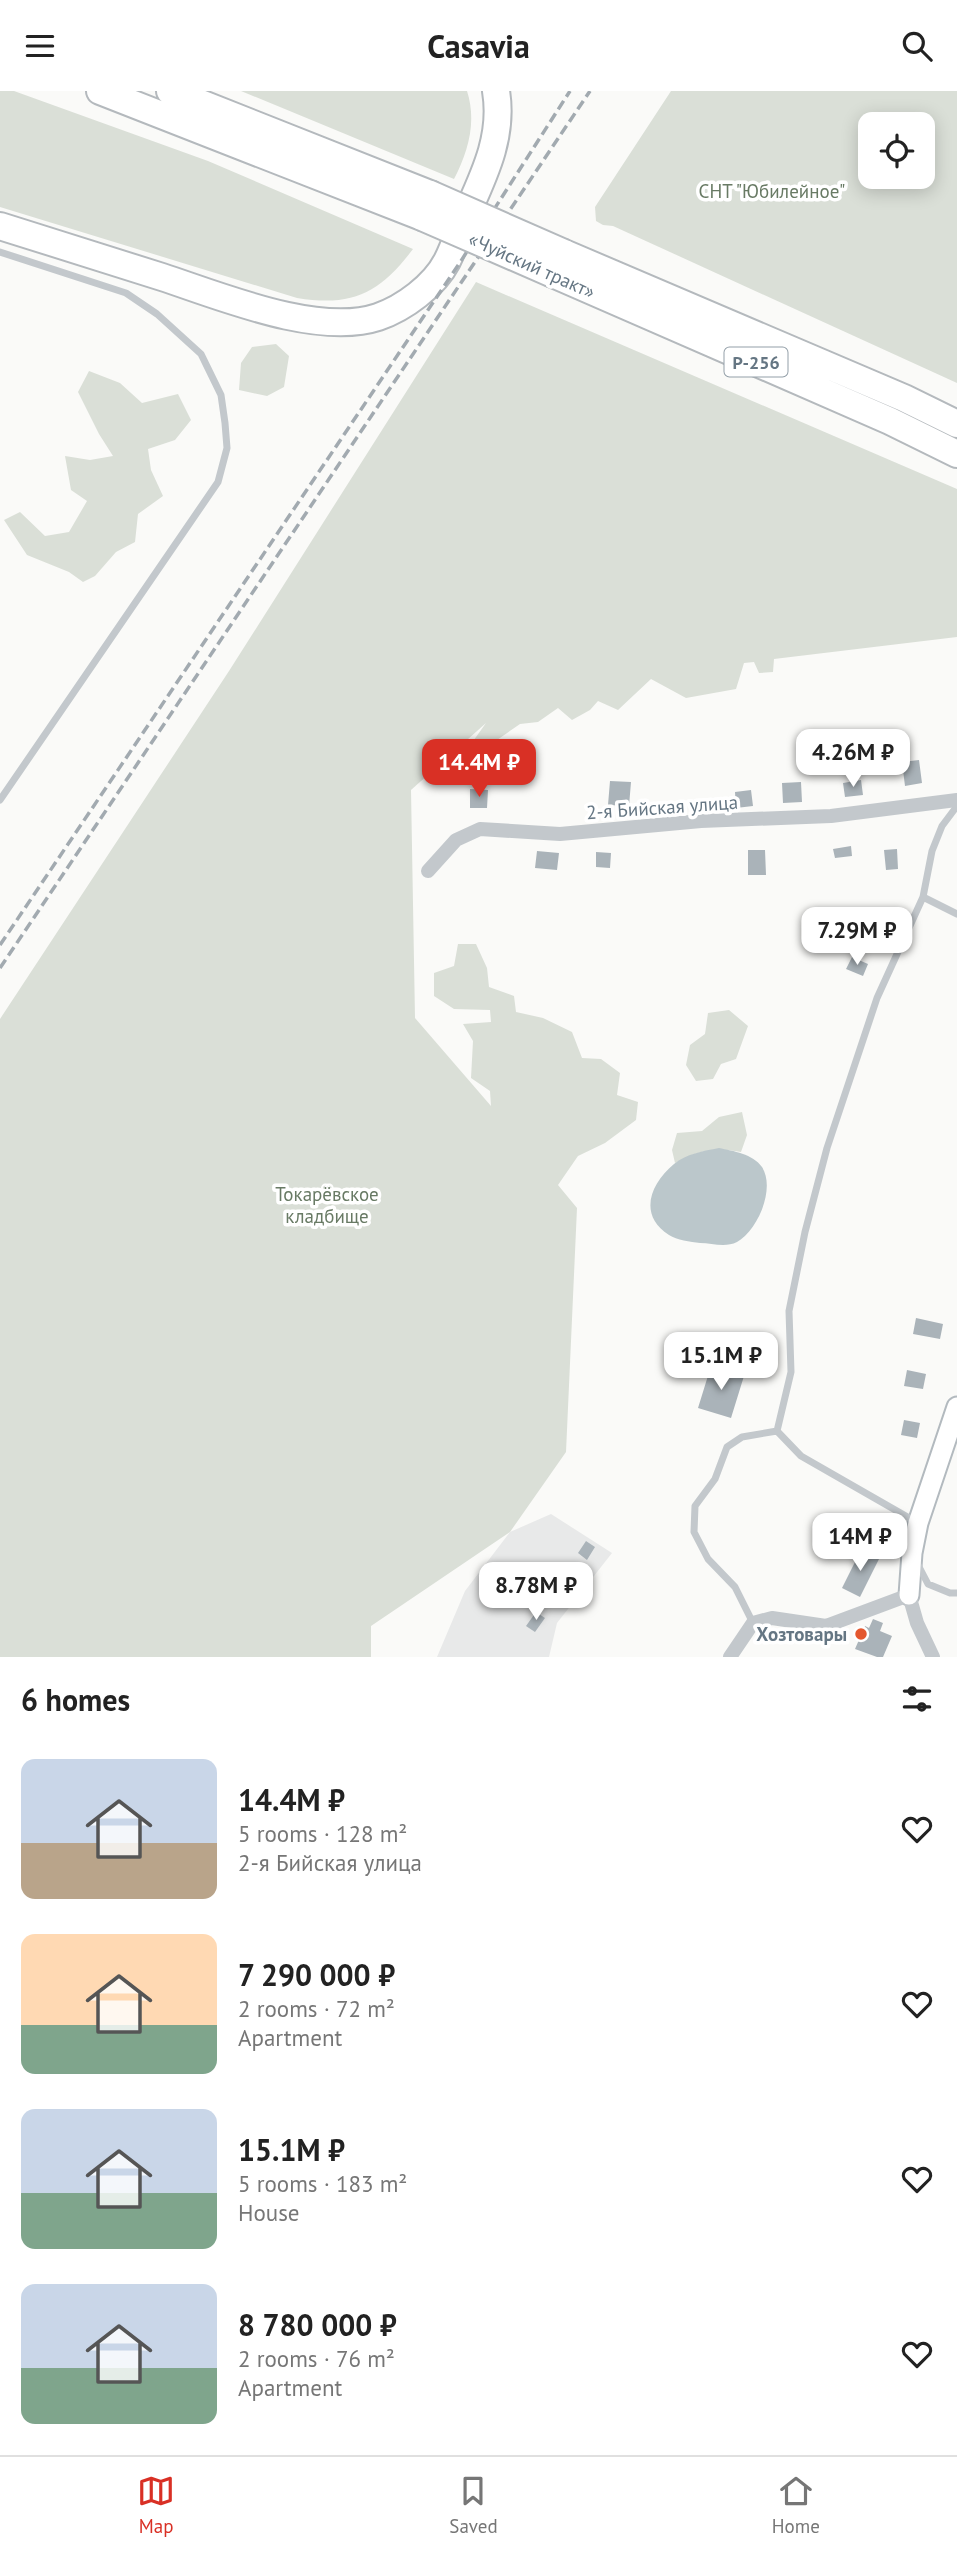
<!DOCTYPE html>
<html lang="en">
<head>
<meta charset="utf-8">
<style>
  :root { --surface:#fff; --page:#f6f6f6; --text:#222; --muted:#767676; --line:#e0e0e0; --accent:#d93025 }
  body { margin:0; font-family:"PT Sans",sans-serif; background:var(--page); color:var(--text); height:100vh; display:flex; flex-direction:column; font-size:26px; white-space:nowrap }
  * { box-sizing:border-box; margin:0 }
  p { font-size:23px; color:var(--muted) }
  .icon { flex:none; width:38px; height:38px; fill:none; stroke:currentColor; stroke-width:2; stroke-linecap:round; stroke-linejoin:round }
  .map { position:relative; height:1566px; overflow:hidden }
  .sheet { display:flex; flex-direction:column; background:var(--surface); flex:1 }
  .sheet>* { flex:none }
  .controls { position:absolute; left:858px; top:21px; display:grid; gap:14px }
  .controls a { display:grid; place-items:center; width:77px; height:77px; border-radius:14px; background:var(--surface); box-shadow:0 4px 18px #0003; font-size:35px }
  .price { position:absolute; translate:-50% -60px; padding:0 16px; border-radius:14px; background:#fff; color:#222; font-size:23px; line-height:46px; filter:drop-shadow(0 2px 4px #0008) }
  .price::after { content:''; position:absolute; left:50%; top:42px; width:21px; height:16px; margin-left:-10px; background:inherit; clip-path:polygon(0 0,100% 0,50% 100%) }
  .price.on { background:var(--accent); color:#fff }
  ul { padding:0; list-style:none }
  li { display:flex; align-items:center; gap:21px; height:175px; padding:0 21px }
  li span { display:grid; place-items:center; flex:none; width:196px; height:140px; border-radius:14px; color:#555 }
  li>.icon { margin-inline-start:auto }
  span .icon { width:84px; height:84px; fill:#fffc; stroke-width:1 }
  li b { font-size:30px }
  h2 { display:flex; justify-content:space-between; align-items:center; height:84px; padding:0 21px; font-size:30px }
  header { display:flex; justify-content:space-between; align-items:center; height:91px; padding:0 21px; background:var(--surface); font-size:32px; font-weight:600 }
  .tabs { display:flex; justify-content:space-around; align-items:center; height:98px; border-top:2px solid var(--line); background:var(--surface); font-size:19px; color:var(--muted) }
  .tabs a { display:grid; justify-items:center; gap:4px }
  .tabs .on { color:var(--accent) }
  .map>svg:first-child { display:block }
  .built { fill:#e8e9e9 }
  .green { fill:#dadfd7; fill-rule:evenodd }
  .water { fill:#bbc7cb }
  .building { fill:#aab3b9 }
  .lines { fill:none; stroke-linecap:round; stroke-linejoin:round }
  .secondary-casing { stroke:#b3babf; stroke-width:23 }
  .highway-casing { stroke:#b4b9bd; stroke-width:30 }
  .lane { stroke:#c3c8cc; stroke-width:7 }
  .street { stroke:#c3c8cc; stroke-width:14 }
  .secondary { stroke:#fff; stroke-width:19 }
  .highway { stroke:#fff; stroke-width:26 }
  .rail { stroke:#a2aab0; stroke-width:3.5; stroke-dasharray:10 5; stroke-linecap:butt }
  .highway-bridge-casing { stroke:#b4b9bd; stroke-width:30; stroke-linecap:butt }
  .highway-bridge { stroke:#fff; stroke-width:26 }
  .poi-dot { fill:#e4572e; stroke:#fff; stroke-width:2.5 }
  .labels { text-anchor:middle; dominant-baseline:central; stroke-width:7; stroke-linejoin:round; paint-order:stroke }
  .shield { fill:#fff; stroke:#939fa8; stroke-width:2 }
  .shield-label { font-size:18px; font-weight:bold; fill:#657683 }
  .park-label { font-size:19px; fill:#687a64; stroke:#fff }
  .street-label { font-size:19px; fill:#657683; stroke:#fff }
  .poi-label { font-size:19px; font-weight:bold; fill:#657683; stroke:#fff; text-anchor:end }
</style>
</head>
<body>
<header><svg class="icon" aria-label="menu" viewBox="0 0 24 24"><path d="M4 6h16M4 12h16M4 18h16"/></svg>Casavia<svg class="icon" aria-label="search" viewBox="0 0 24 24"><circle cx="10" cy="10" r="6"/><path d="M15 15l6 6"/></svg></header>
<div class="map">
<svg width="957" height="1566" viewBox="0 0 957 1566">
  <rect width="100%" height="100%" fill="#fafaf8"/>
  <path class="built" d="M551 1423 612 1462 557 1532 549 1566H437L465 1500 510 1441Z"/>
  <path class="green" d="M0 0H14L208 70 413 158C380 202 353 216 297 207L0 116Z
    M241 0H467C477 31 468 61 454 88Z
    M671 0H957V292L613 135 603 134 596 130 595 116ZM922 33V86H870V33Z
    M476 191 957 398V546L774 568 773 581 759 582 754 571 744 572 736 598 686 607 651 588 618 619 598 610 590 619 572 629 558 617 538 631 520 633 497 649 471 653 486 632 411 699 415 927 491 1015 490 1000 471 987 473 950 463 933 491 931 490 919 454 918 434 905V882L454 875 458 853H476L487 877 489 896 514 905 516 921 543 927 572 941 582 967 601 968 620 982 617 1004 638 1011 636 1029 605 1052 578 1065 558 1094 577 1117 566 1361 510 1441 371 1535V1566H0V928L229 580Z
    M276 253 289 265 284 296 267 305 239 299 241 272 252 256Z
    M89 280 120 292 142 312 178 303 191 329 175 349 148 358 151 379 163 405 138 423 135 451 116 461 95 485 83 491 69 481 27 464 4 429 20 421 45 445 69 441 87 410 71 399 65 365 90 369 113 365 99 343 78 301Z
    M729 919 748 935 736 968 721 973 713 988 696 990 686 974 690 954 705 943 708 922Z
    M742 1021 747 1044 741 1061C713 1056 700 1059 675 1072L672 1059 677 1042 702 1040 719 1026Z"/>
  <path class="water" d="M719 1057C733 1060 753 1063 762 1076 776 1098 757 1140 737 1151 725 1157 712 1152 700 1152 690 1151 677 1149 669 1144 638 1124 650 1093 674 1073 686 1063 703 1060 719 1057Z"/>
  <path class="building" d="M919 669 922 692 905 695 902 671Z
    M861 689 863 704 845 706 843 692Z
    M610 690 631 691 629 715 608 714Z
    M801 691 802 711 783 712 782 692Z
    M470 698 488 699 487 717H470Z
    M751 699 753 715 736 717 735 701Z
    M851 755 852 765 835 767 833 758Z
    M897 758 898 778 886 779 884 759Z
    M748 759H765L766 784H748Z
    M537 760 559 762 557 779 535 777Z
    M596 761 611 762 610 777 596 776Z
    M852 866 868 873 863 885 846 878Z
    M916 1227 943 1233 940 1248 913 1243Z
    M711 1275 744 1285 731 1327 698 1317Z
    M907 1279 926 1283 923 1298 904 1295Z
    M904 1329 920 1332 917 1347 901 1344Z
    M586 1450 595 1456 587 1469 578 1462Z
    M861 1459 879 1468 860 1506 842 1497Z
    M536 1521 545 1527 535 1541 526 1535Z
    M873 1528 883 1532 880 1540 892 1545 883 1566H877L855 1558 865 1535 869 1537Z"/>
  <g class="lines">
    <g class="secondary-casing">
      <path id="secondary" d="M909 1504 912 1462 918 1432 957 1316"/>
    </g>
    <g class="highway-casing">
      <path id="highway" d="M100 0 422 126
        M170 0 430 103
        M0 135C54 152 108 169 162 186 220 205 318 246 378 226 404 217 434 195 447 170 453 158 458 144 463 131 482 88 504 48 496 0
        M564 162 904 307 957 333
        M553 183 890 330 957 363"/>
    </g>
    <path class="lane" d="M0 161 126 202 157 223 201 263 221 304 225 332 227 357 218 391 0 709
      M923 806 957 823
      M918 1432 801 1365 777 1340 791 1281 789 1220 805 1141 827 1057 877 907 923 806 932 760 942 735 957 715
      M917 1472 928 1493 950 1502H957
      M753 1532 735 1496 708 1468 694 1441 695 1415 715 1388 727 1356 742 1346 777 1340"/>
    <path class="street" d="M428 780 456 749 480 738 560 743 701 730 831 725 957 709
      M730 1566 753 1532 772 1527 826 1535 909 1504 917 1532 933 1566"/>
    <use href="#secondary" class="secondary"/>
    <use href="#highway" class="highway"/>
    <path class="rail" d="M0 854 459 173 570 0
      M0 877 590 0"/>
    <g class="highway-bridge-casing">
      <path id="highway-bridge" d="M430 103 564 162
        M422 126 553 183"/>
    </g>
    <use href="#highway-bridge" class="highway-bridge"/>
  </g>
  <circle class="poi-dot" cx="861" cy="1543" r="7"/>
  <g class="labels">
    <rect class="shield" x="724.5" y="256.5" width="63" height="29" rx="5"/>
    <g class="shield-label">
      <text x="756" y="271">Р-256</text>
    </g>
    <g class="park-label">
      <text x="772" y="100">СНТ "Юбилейное"</text>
      <text x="327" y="1103">Токарёвское<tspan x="327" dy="22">кладбище</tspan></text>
    </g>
    <g class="street-label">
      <text transform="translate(532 174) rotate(24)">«Чуйский тракт»</text>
      <text transform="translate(662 716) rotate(-4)">2-я Бийская улица</text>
    </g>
    <g class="poi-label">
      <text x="847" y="1543">Хозтовары</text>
    </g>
  </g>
</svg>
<div class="controls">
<a><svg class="icon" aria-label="locate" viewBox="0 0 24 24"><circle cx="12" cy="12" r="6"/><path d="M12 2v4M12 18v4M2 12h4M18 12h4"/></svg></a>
</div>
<b class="price" style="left:853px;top:698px">4.26M ₽</b>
<b class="price on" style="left:479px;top:708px">14.4M ₽</b>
<b class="price" style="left:857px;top:876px">7.29M ₽</b>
<b class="price" style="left:721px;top:1301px">15.1M ₽</b>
<b class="price" style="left:860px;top:1482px">14M ₽</b>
<b class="price" style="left:536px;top:1531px">8.78M ₽</b>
</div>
<section class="sheet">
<h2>6 homes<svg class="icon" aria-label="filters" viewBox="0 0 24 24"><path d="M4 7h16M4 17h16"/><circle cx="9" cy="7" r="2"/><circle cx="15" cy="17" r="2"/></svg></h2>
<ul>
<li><span style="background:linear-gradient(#c9d6e8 60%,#b9a48a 0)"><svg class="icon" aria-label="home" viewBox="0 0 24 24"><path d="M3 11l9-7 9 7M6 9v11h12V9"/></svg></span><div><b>14.4M ₽</b><p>5 rooms · 128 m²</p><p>2-я Бийская улица</p></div><svg class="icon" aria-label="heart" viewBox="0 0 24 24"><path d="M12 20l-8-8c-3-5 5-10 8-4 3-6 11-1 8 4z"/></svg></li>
<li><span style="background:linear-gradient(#ffd9b3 65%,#7fa58c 0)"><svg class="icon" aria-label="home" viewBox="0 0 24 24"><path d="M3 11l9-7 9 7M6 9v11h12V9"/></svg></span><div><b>7 290 000 ₽</b><p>2 rooms · 72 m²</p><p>Apartment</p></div><svg class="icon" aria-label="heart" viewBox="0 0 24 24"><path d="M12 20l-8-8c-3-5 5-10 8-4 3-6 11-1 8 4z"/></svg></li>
<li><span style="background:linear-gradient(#c9d6e8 60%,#7fa58c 0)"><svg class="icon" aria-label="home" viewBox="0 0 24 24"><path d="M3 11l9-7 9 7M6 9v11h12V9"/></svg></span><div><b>15.1M ₽</b><p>5 rooms · 183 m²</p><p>House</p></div><svg class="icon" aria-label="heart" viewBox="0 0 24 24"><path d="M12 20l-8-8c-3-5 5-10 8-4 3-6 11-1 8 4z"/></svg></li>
<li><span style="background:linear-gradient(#c9d6e8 60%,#7fa58c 0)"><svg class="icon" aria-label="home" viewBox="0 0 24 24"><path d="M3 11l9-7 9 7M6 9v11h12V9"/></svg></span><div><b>8 780 000 ₽</b><p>2 rooms · 76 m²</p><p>Apartment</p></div><svg class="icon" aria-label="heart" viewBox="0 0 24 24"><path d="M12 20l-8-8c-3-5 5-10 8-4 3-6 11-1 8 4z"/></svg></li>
</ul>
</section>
<nav class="tabs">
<a class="on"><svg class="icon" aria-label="map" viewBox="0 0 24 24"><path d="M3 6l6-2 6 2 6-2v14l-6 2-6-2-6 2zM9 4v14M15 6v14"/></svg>Map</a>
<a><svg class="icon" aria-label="saved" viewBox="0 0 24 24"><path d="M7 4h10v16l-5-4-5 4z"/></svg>Saved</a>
<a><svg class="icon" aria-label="home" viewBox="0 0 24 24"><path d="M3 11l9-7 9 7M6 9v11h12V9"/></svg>Home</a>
</nav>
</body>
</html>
